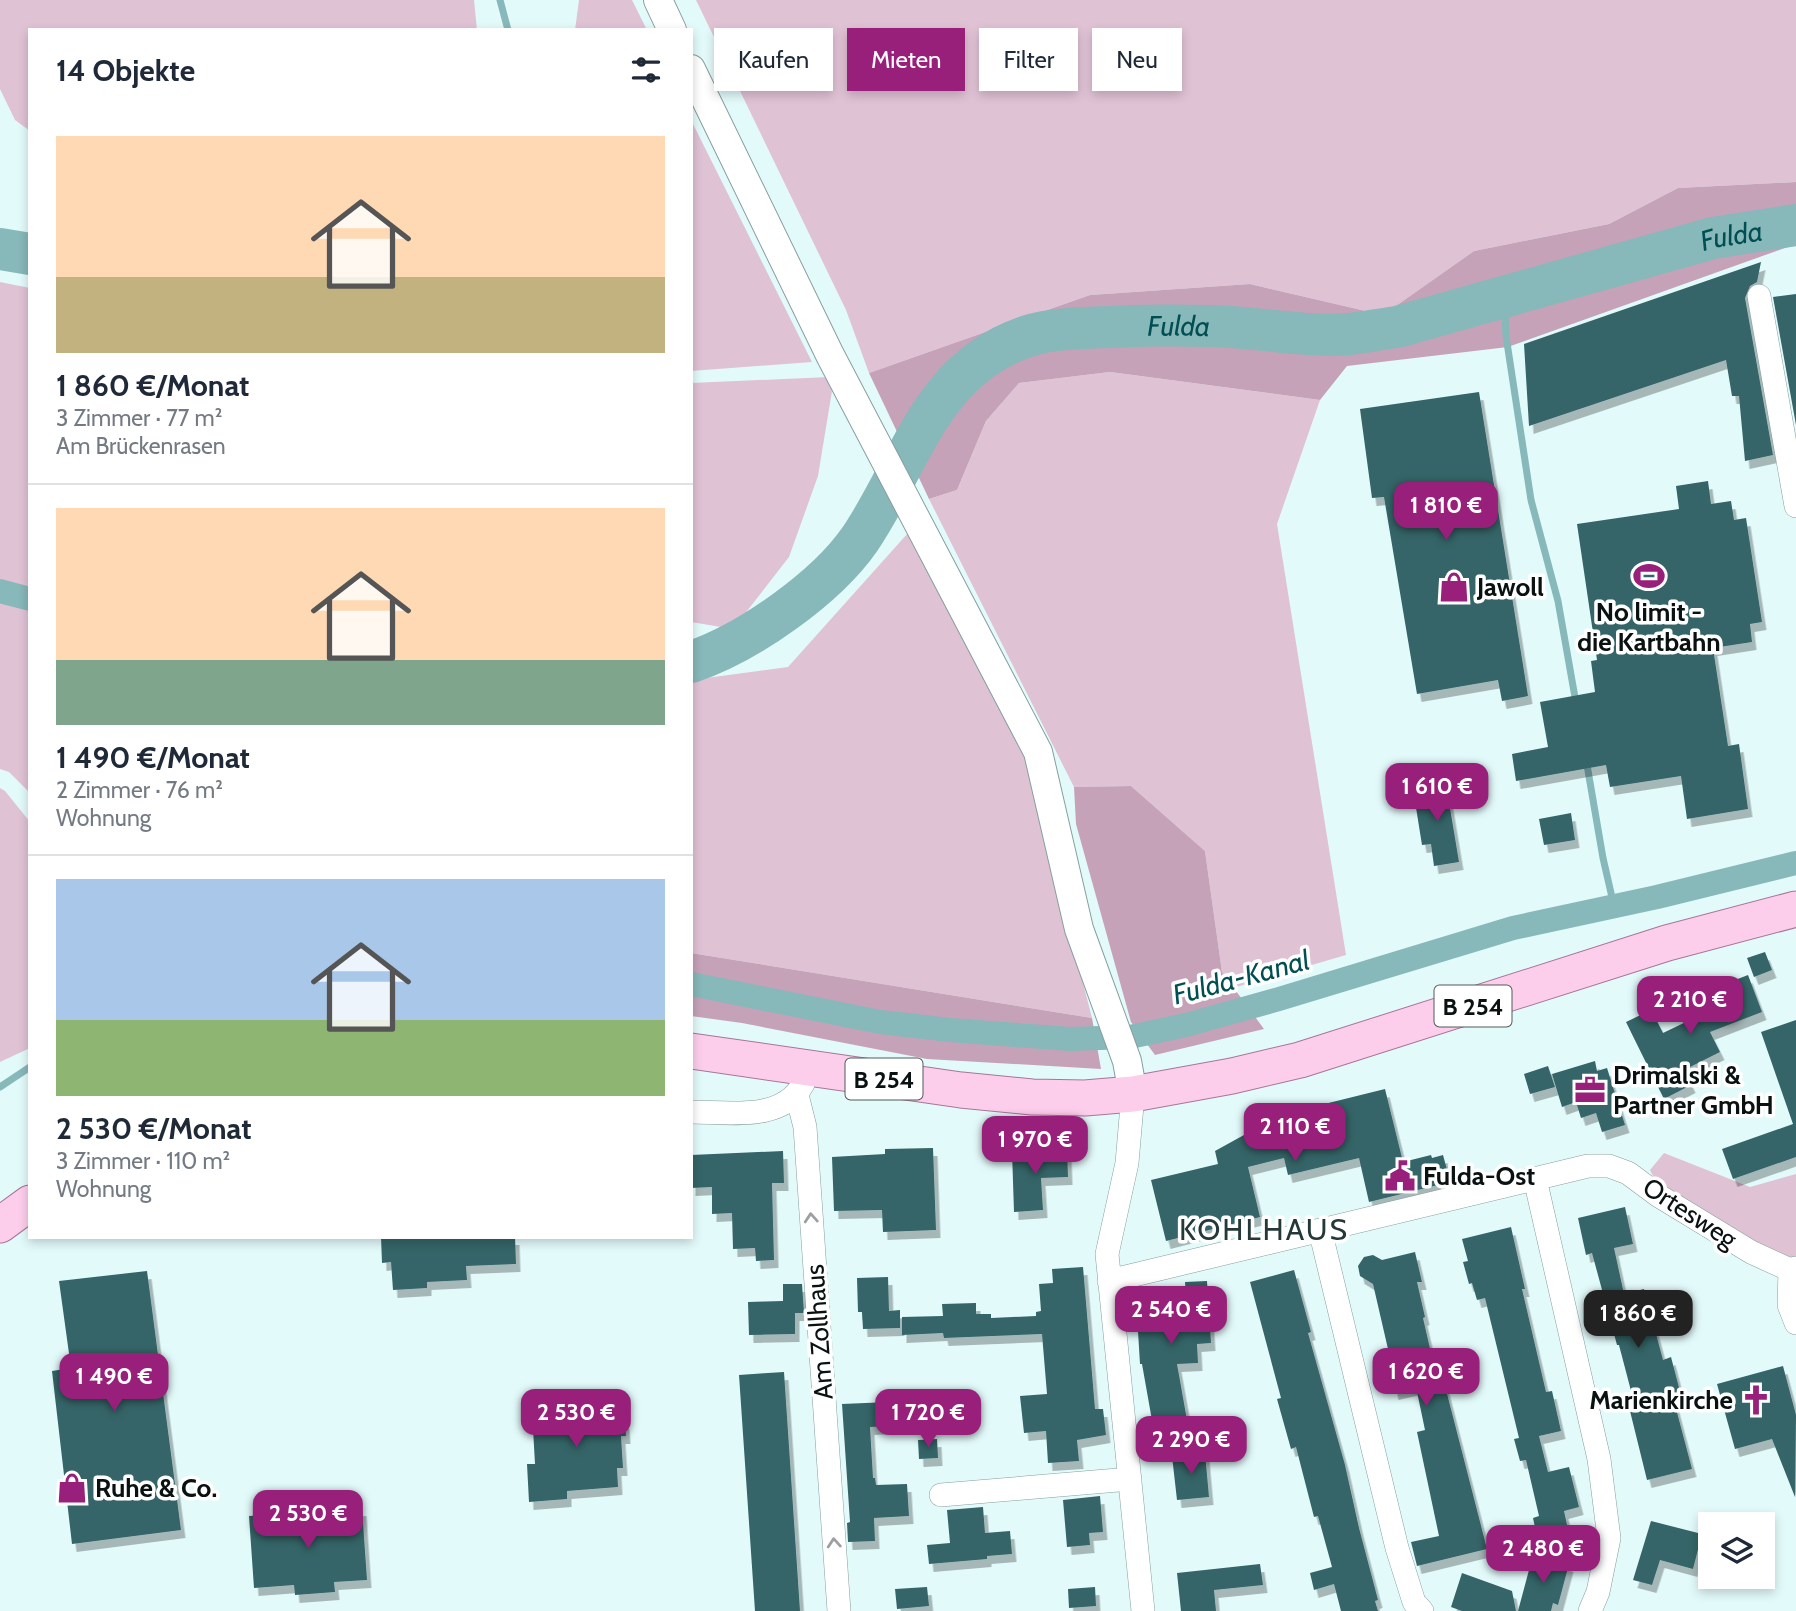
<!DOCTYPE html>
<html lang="de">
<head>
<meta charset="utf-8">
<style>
  :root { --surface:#fff; --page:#f6f6f7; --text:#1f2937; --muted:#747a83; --line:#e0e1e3; --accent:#99207a }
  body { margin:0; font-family:Cabin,sans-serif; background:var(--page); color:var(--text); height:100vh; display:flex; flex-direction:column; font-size:26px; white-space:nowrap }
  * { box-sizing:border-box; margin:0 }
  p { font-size:23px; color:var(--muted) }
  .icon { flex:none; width:38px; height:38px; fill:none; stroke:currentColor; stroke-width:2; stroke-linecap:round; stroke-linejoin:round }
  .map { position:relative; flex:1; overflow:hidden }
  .drawer { position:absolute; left:28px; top:28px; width:665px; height:1211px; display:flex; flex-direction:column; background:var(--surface); border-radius:0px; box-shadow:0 4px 10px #0003 }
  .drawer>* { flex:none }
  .hud { position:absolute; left:714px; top:28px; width:665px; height:63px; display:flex; gap:14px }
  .controls { position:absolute; left:1698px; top:1512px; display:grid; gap:14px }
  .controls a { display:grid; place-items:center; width:77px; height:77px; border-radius:0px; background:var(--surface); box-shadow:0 4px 10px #0003; font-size:35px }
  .price { position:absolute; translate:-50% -60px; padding:0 16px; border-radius:14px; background:var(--accent); color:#fff; font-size:23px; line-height:46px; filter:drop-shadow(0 2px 4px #0008) }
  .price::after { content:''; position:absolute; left:50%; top:42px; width:21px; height:16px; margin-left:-10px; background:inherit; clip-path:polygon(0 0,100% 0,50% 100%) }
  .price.selected { background:#222; color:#fff }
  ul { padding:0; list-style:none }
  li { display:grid; align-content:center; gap:14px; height:371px; padding:0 28px }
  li+li { border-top:2px solid var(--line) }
  li span { display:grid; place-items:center; height:217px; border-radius:0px; color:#555 }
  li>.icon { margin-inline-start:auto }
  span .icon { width:126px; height:126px; fill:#fffc; stroke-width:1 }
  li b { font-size:30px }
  h2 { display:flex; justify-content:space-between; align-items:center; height:84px; padding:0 28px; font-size:30px }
  .pill { padding:0 24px; border-radius:0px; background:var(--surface); box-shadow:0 4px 10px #0003; font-size:24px; line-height:63px }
  .pill.selected { background:var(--accent); color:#fff }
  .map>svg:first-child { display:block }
  .green { fill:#e0c2d5 }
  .forest { fill:#c6a2b9 }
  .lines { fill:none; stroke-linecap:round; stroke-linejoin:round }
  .stream { stroke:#87b8ba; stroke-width:7 }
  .canal { stroke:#87b8ba; stroke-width:24 }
  .river { stroke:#87b8ba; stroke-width:42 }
  .building { fill:#356567; filter:url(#shadow) }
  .minor-casing { stroke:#889e9f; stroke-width:24 }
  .tertiary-casing { stroke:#889e9f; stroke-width:30 }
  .primary-casing { stroke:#a67697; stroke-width:37 }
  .minor { stroke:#fff; stroke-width:23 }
  .tertiary { stroke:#fff; stroke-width:28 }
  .primary { stroke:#fdceec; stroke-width:35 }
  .oneway { stroke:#9da0a0 }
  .labels { text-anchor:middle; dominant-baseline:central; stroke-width:7; stroke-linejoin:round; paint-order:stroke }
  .shield { fill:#fff; stroke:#535858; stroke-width:2 }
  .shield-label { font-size:24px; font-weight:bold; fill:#091111 }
  .poi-label { font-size:26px; font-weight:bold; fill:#091111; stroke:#fff; text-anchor:start }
  .street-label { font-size:26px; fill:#091111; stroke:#fff }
  .water-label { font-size:28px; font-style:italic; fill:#014f52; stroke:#fff }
  .quarter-label { font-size:30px; letter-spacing:2px; fill:#253839; stroke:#fff }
</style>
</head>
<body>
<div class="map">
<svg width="1796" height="1611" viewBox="0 0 1796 1611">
  <defs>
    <filter id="shadow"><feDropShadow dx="4.5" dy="8" stdDeviation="0" flood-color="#0004"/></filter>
  </defs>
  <rect width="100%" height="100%" fill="#e3fafb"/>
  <path class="green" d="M0 0H474L477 30H30V131L15 120 0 89Z
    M579 0H632L647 30H575Z
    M696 0H1796V182L1678 188 1609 224 1474 251 1383 315 1250 284 1090 295 869 373 846 310Z
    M691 120 812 362 691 371Z
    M0 282 30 288V793L9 772 0 769Z
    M1110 372 1320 400 1277 524 1346 955 1233 988 1222 972 1205 851 1131 786 1074 787 929 499 957 490 986 421 1019 383Z
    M829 377 832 391 818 476 789 557 733 629 691 622V383Z
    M908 533 1024 754 1092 1018 691 953V680L788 667Z
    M0 788 5 791 30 822V1048L0 1062Z
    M1664 1153 1750 1187 1796 1174V1260H1783L1661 1192 1650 1170Z"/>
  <path class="forest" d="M1796 182V244L1508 347 1347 366 1320 400 1110 372 1019 383 986 421 957 490 929 499 869 373 1090 295 1250 284 1383 315 1474 251 1609 224 1678 188Z
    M1131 786 1205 851 1222 972 1264 1029 1155 1055 1131 1022 1076 824 1074 787Z
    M691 953 1092 1018 1101 1069 927 1059 742 1023 691 1016Z"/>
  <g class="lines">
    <path class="stream" d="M500 0 508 30
      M1504 297 1506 336 1531 500 1558 601 1576 703
      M1586 759 1603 858 1614 906
      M0 1087 30 1067"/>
    <path class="canal" d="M0 591 30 599
      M691 984 880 1022 950 1030 1070 1039 1130 1037 1186 1025 1279 999 1513 928 1657 897 1796 863"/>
    <g class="river">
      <path d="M0 249 30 254"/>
      <path id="s1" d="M691 662C748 643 826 588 860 539 911 464 930 368 1028 336 1052 328 1086 328 1112 327 1156 325 1200 325 1244 328 1278 331 1315 337 1350 334 1366 332 1381 329 1397 327L1713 238 1796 225"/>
    </g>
  </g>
  <path class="building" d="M1761 262 1757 282 1750 286 1745 298 1773 455 1745 461 1739 396H1732L1726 360 1529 426 1524 344Z
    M1796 294V425L1773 297Z
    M1479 392 1528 696 1502 701 1498 680 1417 694 1384 497 1372 498 1360 409Z
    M1708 481 1711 504 1731 501 1734 520 1746 518 1762 622 1750 624 1752 642 1713 648 1728 746 1739 744 1748 809 1687 819 1681 776 1610 787 1606 765 1516 781 1512 754 1548 747 1540 702 1595 692 1591 661 1597 660 1577 524 1679 509 1676 486Z
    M1446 784 1459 862 1434 866 1431 844 1422 845 1413 789Z
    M1571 813 1575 840 1544 845 1539 819Z
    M1765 952 1772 970 1754 977 1747 958Z
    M1748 975 1762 1012 1710 1032 1720 1052 1684 1070 1691 1085 1664 1099 1626 1022 1651 1010 1663 1033 1717 1007 1712 994 1732 987 1730 982Z
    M1796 1020V1157L1733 1179 1722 1149 1793 1124 1761 1032Z
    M1595 1061 1597 1071 1607 1068 1625 1125 1602 1132 1596 1113 1581 1118 1576 1102 1562 1107 1552 1074Z
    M1548 1066 1555 1087 1530 1094 1524 1074Z
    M1385 1089 1403 1162 1431 1155 1432 1158 1443 1155 1449 1177 1437 1180 1438 1185 1369 1202 1359 1158 1288 1175 1284 1158 1248 1167 1260 1217 1166 1241 1151 1180 1218 1164 1215 1151 1280 1115Z
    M933 1148 936 1230 883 1232 882 1210 834 1211 832 1157 885 1154V1149Z
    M1067 1149 1068 1177 1041 1178 1043 1210 1014 1212 1012 1151Z
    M783 1151 784 1183H772L774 1260 756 1261 755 1248 733 1249 732 1213 712 1214V1187L691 1188V1155Z
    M1625 1207 1633 1244 1614 1248 1624 1294 1644 1289 1663 1360 1671 1357 1682 1399 1674 1401 1692 1469 1647 1480 1630 1411 1636 1410 1619 1345H1617L1592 1253 1586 1255 1578 1218Z
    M1511 1227 1525 1289H1522L1546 1392 1552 1391 1561 1431 1539 1436 1548 1472 1569 1467 1579 1507 1564 1511 1569 1534 1536 1542 1537 1537 1533 1518 1539 1516 1526 1460 1520 1461 1514 1439 1519 1438 1485 1298 1477 1300 1472 1283 1469 1284 1463 1262 1468 1261 1462 1239Z
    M381 1237H515L516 1264 466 1266 467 1280 427 1282V1288L393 1290 391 1262 382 1263Z
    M1415 1252 1422 1282H1417L1425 1317 1423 1318 1437 1379 1443 1378 1487 1549 1417 1566 1411 1542 1439 1536 1417 1432 1425 1430 1416 1387 1394 1392 1385 1350 1388 1349 1373 1284 1360 1276 1358 1266 1364 1257 1373 1255 1382 1260Z
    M1083 1267 1095 1409H1103L1106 1435 1077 1440 1079 1461 1048 1463 1046 1431 1024 1433 1020 1396 1047 1394 1042 1334 944 1338 943 1333 902 1335V1317L943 1316 942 1304 976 1303V1314H991V1318L1036 1316V1312L1041 1311 1039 1284 1053 1283 1052 1269Z
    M1294 1270 1311 1332 1308 1333 1345 1465 1359 1528 1378 1600 1375 1601 1378 1611H1341L1334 1584 1314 1590 1310 1573 1332 1567 1318 1516 1314 1517 1296 1447 1291 1449 1277 1399 1281 1398 1250 1282Z
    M147 1271 181 1530 72 1544 52 1371 71 1368 59 1281Z
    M888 1277 889 1311 900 1310V1328L863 1329 862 1312H858L857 1278Z
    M1207 1281 1211 1343 1197 1344 1198 1363 1177 1364 1187 1420 1153 1426 1142 1364H1140L1136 1299 1186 1296 1185 1282Z
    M783 1284H802L804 1313H795V1334L749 1335 748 1302 783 1301Z
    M1783 1366 1796 1415 1795 1497 1772 1439 1735 1449 1717 1384Z
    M784 1372 800 1611H755L739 1375Z
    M596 1396 609 1401 619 1410 625 1422 626 1436H621L623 1468H617L618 1487 567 1491V1499L529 1502 527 1464H535L532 1411 551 1409 550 1405 583 1402V1397Z
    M889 1402 890 1426 870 1427 873 1478H875L876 1485 907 1484 909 1516 874 1518 875 1541 848 1542 847 1523 850 1522 842 1404Z
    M937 1439 938 1458 919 1459 918 1440Z
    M1205 1453 1209 1497 1177 1500 1172 1456Z
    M1100 1496 1103 1532 1089 1533 1090 1545 1067 1547 1063 1500Z
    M983 1507 985 1533 1010 1531 1012 1554 987 1556V1559L929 1564 927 1545 950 1543 947 1510Z
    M362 1508 367 1580 334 1582 335 1592 295 1595 294 1585 254 1588 249 1516Z
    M1651 1521 1702 1534 1693 1569 1660 1560 1652 1585 1633 1580Z
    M1533 1555 1569 1564 1558 1605 1553 1603 1551 1611H1518Z
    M1260 1564 1263 1585 1214 1590 1216 1611H1181L1177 1573Z
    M1462 1573 1512 1591 1516 1611H1462L1451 1607Z
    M927 1587 929 1606 897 1609 895 1589Z
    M1095 1587 1096 1606 1069 1608 1068 1589Z"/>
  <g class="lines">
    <g class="minor-casing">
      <path id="minor" d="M1759 296 1796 506
        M1133 1094 1127 1163 1107 1254 1143 1611
        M797 1095 805 1127 839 1611
        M691 1112C729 1112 782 1122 803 1084
        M1535 1179 1599 1459 1609 1538 1598 1592 1590 1611
        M1320 1230 1397 1548 1414 1602 1422 1611
        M1790 1270 1789 1305 1796 1323
        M1109 1281 1588 1166H1609L1628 1173 1659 1196 1751 1252 1790 1270 1796 1268
        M941 1495 1130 1479"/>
    </g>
    <g class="tertiary-casing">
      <path id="tertiary" d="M658 0 672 30
        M691 69 830 355 1038 752 1079 929 1127 1061 1133 1094"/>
    </g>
    <g class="primary-casing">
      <path id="primary" d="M691 1051 961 1090 1032 1097 1085 1098 1133 1094 1232 1076 1300 1060 1667 943 1796 909
        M0 1225 30 1203"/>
    </g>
    <use href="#minor" class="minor"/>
    <use href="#tertiary" class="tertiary"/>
    <use href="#primary" class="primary"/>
  </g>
  <defs><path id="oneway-chevron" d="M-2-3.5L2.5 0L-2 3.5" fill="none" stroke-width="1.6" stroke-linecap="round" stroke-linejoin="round" transform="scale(1.75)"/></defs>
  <g class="oneway">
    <use href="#oneway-chevron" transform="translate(811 1218) rotate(-94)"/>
    <use href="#oneway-chevron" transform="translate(834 1543) rotate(-94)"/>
  </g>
  <defs>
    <g id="stadium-bare" transform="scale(2.415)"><path d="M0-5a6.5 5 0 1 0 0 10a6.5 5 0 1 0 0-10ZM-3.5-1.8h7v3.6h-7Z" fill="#99207a" stroke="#fff" stroke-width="2.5" paint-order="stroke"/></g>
    <g id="shop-bare" transform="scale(2.415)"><path d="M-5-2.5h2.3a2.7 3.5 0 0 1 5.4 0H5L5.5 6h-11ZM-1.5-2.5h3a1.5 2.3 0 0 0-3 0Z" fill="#99207a" stroke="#fff" stroke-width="2.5" paint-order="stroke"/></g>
    <g id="office-bare" transform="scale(2.415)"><path d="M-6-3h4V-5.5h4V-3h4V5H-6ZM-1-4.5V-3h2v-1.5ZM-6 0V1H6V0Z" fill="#99207a" stroke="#fff" stroke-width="2.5" paint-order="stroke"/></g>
    <g id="civic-bare" transform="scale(2.415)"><path d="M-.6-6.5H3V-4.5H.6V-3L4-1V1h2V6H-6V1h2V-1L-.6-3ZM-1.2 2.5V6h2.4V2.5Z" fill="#99207a" stroke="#fff" stroke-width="2.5" paint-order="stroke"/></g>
    <g id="church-bare" transform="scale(2.415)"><path d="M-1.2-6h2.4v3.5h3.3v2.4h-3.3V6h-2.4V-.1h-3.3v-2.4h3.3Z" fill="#99207a" stroke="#fff" stroke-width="2.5" paint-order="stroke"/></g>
  </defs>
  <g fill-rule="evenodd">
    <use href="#stadium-bare" x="1649" y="576"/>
    <use href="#shop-bare" x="1454" y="587"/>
    <use href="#office-bare" x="1590" y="1090"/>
    <use href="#civic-bare" x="1400" y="1176"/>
    <use href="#church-bare" x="1756" y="1400"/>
    <use href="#shop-bare" x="72" y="1488"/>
  </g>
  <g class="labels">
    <g class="shield">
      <rect x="1434.5" y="985.5" width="77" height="41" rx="5"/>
      <rect x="845.5" y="1058.5" width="77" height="41" rx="5"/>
    </g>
    <g class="shield-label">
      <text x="1473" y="1006">B 254</text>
      <text x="884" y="1079">B 254</text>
    </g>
    <g class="poi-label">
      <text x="1477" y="587">Jawoll</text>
      <text x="1649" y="612" text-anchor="middle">No limit -<tspan x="1649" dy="30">die Kartbahn</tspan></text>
      <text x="1613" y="1075">Drimalski &amp;<tspan x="1613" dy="30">Partner GmbH</tspan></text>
      <text x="1423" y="1176">Fulda-Ost</text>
      <text x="1733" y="1400" text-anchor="end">Marienkirche</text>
      <text x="95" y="1488">Ruhe &amp; Co.</text>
    </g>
    <g class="street-label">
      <text transform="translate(1690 1213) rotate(33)">Ortesweg</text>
      <text transform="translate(819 1332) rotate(-94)">Am Zollhaus</text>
    </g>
    <g class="water-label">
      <text stroke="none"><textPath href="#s1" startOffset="1200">Fulda</textPath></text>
      <text stroke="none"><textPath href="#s1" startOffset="634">Fulda</textPath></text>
      <text transform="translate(1241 977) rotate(-15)">Fulda-Kanal</text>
    </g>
    <g class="quarter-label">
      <text x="1264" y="1229">KOHLHAUS</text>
    </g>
  </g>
</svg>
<div class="controls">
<a><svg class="icon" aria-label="layers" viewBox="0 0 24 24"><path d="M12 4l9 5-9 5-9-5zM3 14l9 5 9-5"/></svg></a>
</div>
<b class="price" style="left:1446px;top:542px">1 810 €</b>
<b class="price" style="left:1437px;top:823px">1 610 €</b>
<b class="price" style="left:1690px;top:1036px">2 210 €</b>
<b class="price" style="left:1295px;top:1163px">2 110 €</b>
<b class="price" style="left:1035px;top:1176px">1 970 €</b>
<b class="price" style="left:1171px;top:1346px">2 540 €</b>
<b class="price selected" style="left:1638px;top:1350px">1 860 €</b>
<b class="price" style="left:1426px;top:1408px">1 620 €</b>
<b class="price" style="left:114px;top:1413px">1 490 €</b>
<b class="price" style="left:576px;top:1449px">2 530 €</b>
<b class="price" style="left:928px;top:1449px">1 720 €</b>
<b class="price" style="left:1191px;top:1476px">2 290 €</b>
<b class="price" style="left:308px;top:1550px">2 530 €</b>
<b class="price" style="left:1543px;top:1585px">2 480 €</b>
<div class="hud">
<a class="pill">Kaufen</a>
<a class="pill selected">Mieten</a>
<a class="pill">Filter</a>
<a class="pill">Neu</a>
</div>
<section class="drawer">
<h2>14 Objekte<svg class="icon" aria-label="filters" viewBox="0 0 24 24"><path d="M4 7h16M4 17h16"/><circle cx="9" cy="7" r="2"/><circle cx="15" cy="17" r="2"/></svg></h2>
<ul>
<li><span style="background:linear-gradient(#ffd9b3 65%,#c2b280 0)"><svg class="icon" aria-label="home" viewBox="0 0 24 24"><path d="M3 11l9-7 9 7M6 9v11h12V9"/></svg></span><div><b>1 860 €/Monat</b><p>3 Zimmer · 77 m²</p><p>Am Brückenrasen</p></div></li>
<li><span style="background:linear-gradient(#ffd9b3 70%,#7fa58c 0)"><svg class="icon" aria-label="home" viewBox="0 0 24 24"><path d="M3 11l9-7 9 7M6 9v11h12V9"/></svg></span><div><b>1 490 €/Monat</b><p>2 Zimmer · 76 m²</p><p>Wohnung</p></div></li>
<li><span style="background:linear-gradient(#a9c7e8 65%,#8fb573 0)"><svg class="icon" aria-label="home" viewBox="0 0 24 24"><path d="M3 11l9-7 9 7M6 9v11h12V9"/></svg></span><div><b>2 530 €/Monat</b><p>3 Zimmer · 110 m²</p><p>Wohnung</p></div></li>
</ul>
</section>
</div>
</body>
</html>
